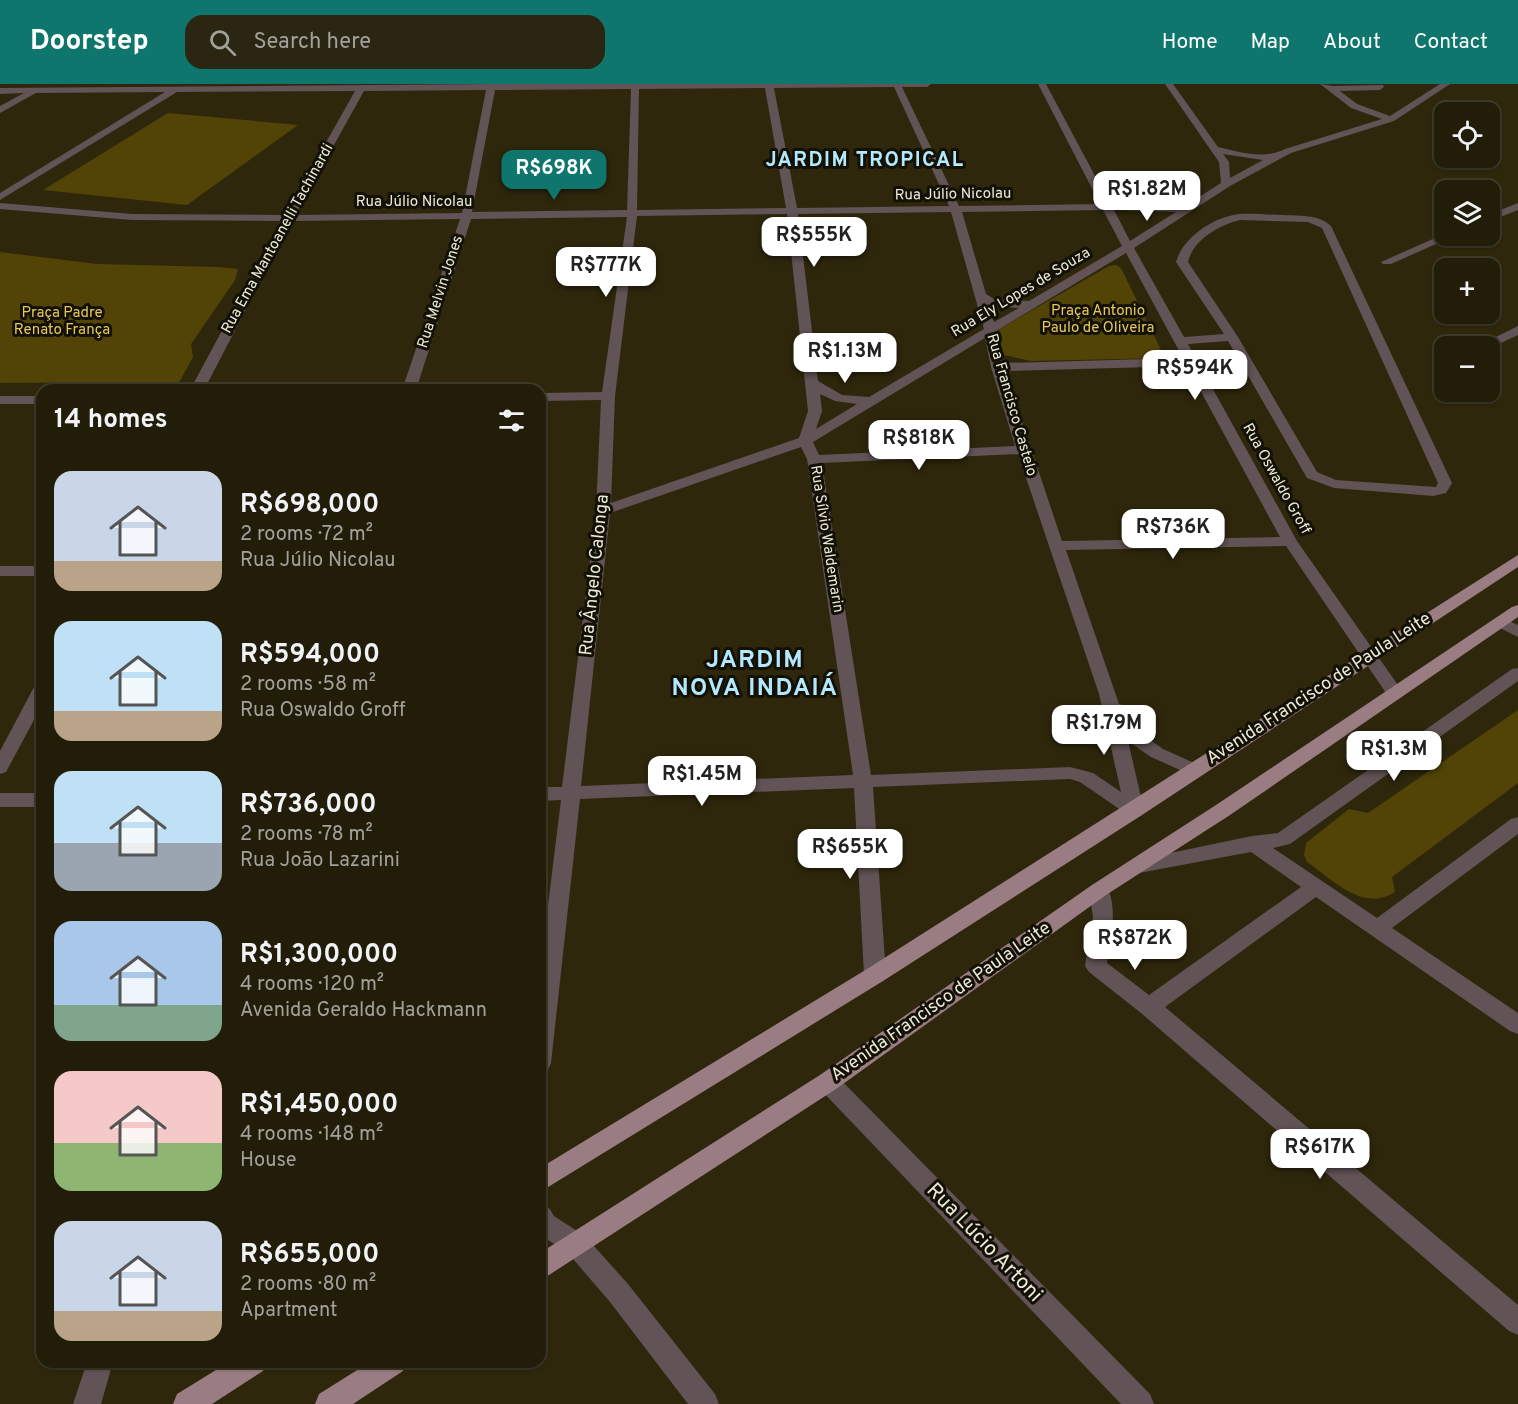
<!DOCTYPE html>
<html lang="en">
<head>
<meta charset="utf-8">
<style>
  :root { --surface:#221d09; --page:#2a2612; --text:#f1f3f6; --muted:#a2a29c; --line:#3f3b2a; --accent:#0f766e }
  body { margin:0; font-family:Overpass,sans-serif; background:var(--page); color:var(--text); height:100vh; display:flex; flex-direction:column; font-size:22px; white-space:nowrap }
  * { box-sizing:border-box; margin:0 }
  p { font-size:20px; color:var(--muted) }
  .icon { flex:none; width:33px; height:33px; fill:none; stroke:currentColor; stroke-width:2; stroke-linecap:round; stroke-linejoin:round }
  .map { position:relative; flex:1; overflow:hidden }
  .sheet { position:absolute; left:36px; top:300px; width:510px; height:984px; display:flex; flex-direction:column; background:var(--surface); border-radius:18px; box-shadow:0 2px 4px #0004,0 0 0 2px var(--line) }
  .sheet>* { flex:none }
  .controls { position:absolute; left:1434px; top:18px; display:grid; gap:12px }
  .controls a { display:grid; place-items:center; width:66px; height:66px; border-radius:12px; background:var(--surface); box-shadow:0 2px 4px #0004,0 0 0 2px var(--line); font-size:30px }
  .price { position:absolute; translate:-50% -51px; padding:0 14px; border-radius:12px; background:#fff; color:#222; font-size:20px; line-height:39px; filter:drop-shadow(0 2px 3px #0008) }
  .price::after { content:''; position:absolute; left:50%; top:36px; width:18px; height:14px; margin-left:-9px; background:inherit; clip-path:polygon(0 0,100% 0,50% 100%) }
  .price.current { background:var(--accent); color:#fff }
  ul { padding:0; list-style:none }
  li { display:flex; align-items:center; gap:18px; height:150px; padding:0 18px }
  li span { display:grid; place-items:center; flex:none; width:168px; height:120px; border-radius:18px; color:#555 }
  li>.icon { margin-inline-start:auto }
  span .icon { width:72px; height:72px; fill:#fffc; stroke-width:1 }
  li b { font-size:26px }
  h2 { display:flex; justify-content:space-between; align-items:center; height:72px; padding:0 18px; font-size:26px }
  header { display:flex; align-items:center; gap:36px; box-sizing:border-box; height:84px; padding:0 30px; background:var(--accent); color:#fff }
  header strong { font-size:28px }
  nav { display:flex; gap:33px; margin-inline-start:auto; font-size:21px }
  .search { width:420px; height:54px; background:var(--page); display:flex; align-items:center; gap:15px; box-sizing:border-box; padding:0 21px; border-radius:18px; color:var(--muted); font-size:22px }
  .map>svg:first-child { display:block }
  .green { fill:#524407 }
  .lines { fill:none; stroke-linecap:round; stroke-linejoin:round }
  .minor { fill:#615356; fill-rule:evenodd }
  .primary { fill:#9a7d83; fill-rule:evenodd }
  .labels { text-anchor:middle; dominant-baseline:central; stroke-width:6; stroke-linejoin:round; paint-order:stroke }
  .far-street-label { font-size:15px; fill:#ede9d9; stroke:#131006 }
  .far-park-label { font-size:15px; fill:#e7c95b; stroke:#131006 }
  .street-label { font-size:18px; fill:#ede9d9; stroke:#131006 }
  .far-district-label { font-size:20px; font-weight:bold; letter-spacing:1.5px; fill:#b4e8fc; stroke:#131006 }
  .near-street-label { font-size:21px; fill:#ede9d9; stroke:#131006 }
  .district-label { font-size:24px; font-weight:bold; letter-spacing:1.5px; fill:#b4e8fc; stroke:#131006 }
</style>
</head>
<body>
<header>
<strong>Doorstep</strong>
<div class="search"><svg class="icon" aria-label="search" viewBox="0 0 24 24"><circle cx="10" cy="10" r="6"/><path d="M15 15l6 6"/></svg>Search here</div>
<nav><a>Home</a><a>Map</a><a>About</a><a>Contact</a></nav>
</header>
<div class="map">
<svg width="1518" height="1320" viewBox="0 0 1518 1320">
  <rect width="100%" height="100%" fill="#2e270c"/>
  <path class="green" d="M168 29 298 41 187 121 43 106Z
    M0 168 97 180 218 183 238 185 235 196 191 260 193 273 180 297 169 302 155 304 135 298 0 299Z
    M1116 181 1121 184 1165 274 1031 277 1004 271 996 247 1109 182Z
    M1518 626V699L1392 793 1395 808C1363 829 1332 795 1307 778L1304 771 1306 759 1349 725 1368 729Z"/>
  <g class="lines">
    <path class="minor" d="M491 0H931L927 3H902L959 122 1100 120 1038 0H1046L1110 120 1185 122 1221 99 1219 78 1165 0H1173L1218 63C1240 68 1264 76 1285 65L1382 35 1351 24 1320 0 1333 2 1383 1 1384 3 1380 6 1340 7 1357 20 1390 32 1440 0H1450L1394 37 1291 69 1230 102 1134 164 1184 253 1224 250 1176 178C1183 153 1215 132 1240 130 1254 129 1269 131 1283 131 1299 132 1318 130 1331 142L1452 399 1446 409 1433 412 1334 404 1307 394 1228 257 1188 260 1297 457 1400 604 1403 608 1400 612H1388L1286 462 1066 466 1119 620 1123 621 1140 649 1163 665 1201 682 1204 686 1201 690 1195 692 1189 690 1151 673 1128 657 1144 726 1142 731 1135 733 1128 731 1080 698 1070 695 873 703 886 891 883 897 875 899 867 897 864 891 854 704 580 715 551 979 548 986 540 988V886L561 716 540 717V703H562L596 427 601 316 540 317V309L602 308 627 133 471 135 416 306H402L460 135 292 137 204 306H190L281 137 132 136 0 125V119L132 130 285 131 355 7 177 8 0 116V109L165 8 36 9 0 29V22L24 9 0 10V4ZM894 3 949 122 797 124 774 4ZM765 4 786 124 637 126 639 5ZM631 5 627 126 472 128 495 6ZM486 6 462 129 295 131 364 7ZM1223 70 1263 76 1230 94 1229 78ZM1103 126 1122 162 1029 217 994 215 986 210 962 128ZM1114 126 1176 128 1130 157ZM951 128 984 245 869 313 842 311 818 297 798 130ZM787 130 808 327 799 354 611 419 615 312 637 132ZM1240 136 1308 138 1322 144 1438 399 1436 403 1336 396 1317 388 1238 253 1188 178C1193 156 1219 141 1240 136ZM1126 169 1183 274 1003 279 996 247ZM989 221 992 222 1019 224 994 238ZM985 254 991 283 1015 362 819 371 813 358ZM1187 282 1280 453 1062 457 1005 287ZM820 310 835 317 857 320 816 345 822 327ZM801 363 807 375 853 691 581 702 610 429ZM1018 370 1099 610 1121 708 1093 689 1070 683 871 691 822 379Z
      M1518 119V126L1490 137V130Z
      M1444 150 1454 152 1391 180H1383L1381 178Z
      M1518 242V251L1490 264 1478 262Z
      M0 312H42V320H0Z
      M0 482H42V492H0Z
      M1500 533 1518 541V553L1494 541 1492 538Z
      M1518 584V597L1290 760 1273 764 1377 834 1511 735 1518 733V750L1392 844 1518 929V950L1510 947 1316 813 1165 923 1518 1221V1251L1509 1247 1141 929 1089 888 1085 882 1093 833 1089 806 1092 801 1099 799 1106 801C1119 824 1110 854 1107 879L1149 911 1301 803 1251 768 1139 789 1132 787 1129 782 1132 777 1252 752 1278 749 1512 585Z
      M42 599V621L6 688 0 690V667L33 605 36 601Z
      M0 709H42V723H0Z
      M828 988 836 991 1150 1310 1154 1320H1121L820 1005 817 998 820 991Z
      M540 1121 549 1124 554 1132 585 1152 628 1200 715 1310 719 1320H688L610 1218 567 1168 540 1151Z
      M87 1278H113L101 1320H73Z"/>
    <path class="primary" d="M1518 471V483L1142 731 883 897 540 1108V1084L867 885Z
      M1518 521V533L1230 731 1106 811 836 1005 549 1191 540 1195V1169L820 991 1092 801 1216 721 1512 523Z
      M229 1278H267L263 1287 212 1320H173L177 1310Z
      M370 1278H407L403 1287 353 1320H315L319 1310Z"/>
  </g>
  <g class="labels">
    <g class="far-street-label">
      <text transform="translate(953 111) rotate(-1)">Rua Júlio Nicolau</text>
      <text x="414" y="118">Rua Júlio Nicolau</text>
      <text transform="translate(278 155) rotate(-61)">Rua Ema Mantoanelli Tachinardi</text>
      <text transform="translate(441 208) rotate(-72)">Rua Melvin Jones</text>
      <text transform="translate(1021 209) rotate(-31)">Rua Ely Lopes de Souza</text>
      <text transform="translate(1011 321) rotate(74)">Rua Francisco Castelo</text>
      <text transform="translate(1276 395) rotate(61)">Rua Oswaldo Groff</text>
      <text transform="translate(826 455) rotate(81)">Rua Sílvio Waldemarin</text>
    </g>
    <g class="far-park-label">
      <text x="1098" y="227">Praça Antonio<tspan x="1098" dy="17">Paulo de Oliveira</tspan></text>
      <text x="62" y="229">Praça Padre<tspan x="62" dy="17">Renato França</tspan></text>
    </g>
    <g class="street-label">
      <text transform="translate(595 491) rotate(-84)">Rua Ângelo Calonga</text>
      <text transform="translate(1319 605) rotate(-33)">Avenida Francisco de Paula Leite</text>
      <text transform="translate(941 918) rotate(-35)">Avenida Francisco de Paula Leite</text>
    </g>
    <g class="far-district-label">
      <text x="865" y="77">JARDIM TROPICAL</text>
    </g>
    <g class="near-street-label">
      <text transform="translate(984 1159) rotate(46)">Rua Lúcio Artoni</text>
    </g>
    <g class="district-label">
      <text x="755" y="577">JARDIM<tspan x="755" dy="28">NOVA INDAIÁ</tspan></text>
    </g>
  </g>
</svg>
<div class="controls">
<a><svg class="icon" aria-label="locate" viewBox="0 0 24 24"><circle cx="12" cy="12" r="6"/><path d="M12 2v4M12 18v4M2 12h4M18 12h4"/></svg></a>
<a><svg class="icon" aria-label="layers" viewBox="0 0 24 24"><path d="M12 4l9 5-9 5-9-5zM3 14l9 5 9-5"/></svg></a>
<a>+</a>
<a>−</a>
</div>
<b class="price current" style="left:554px;top:117px">R$698K</b>
<b class="price" style="left:1147px;top:138px">R$1.82M</b>
<b class="price" style="left:814px;top:184px">R$555K</b>
<b class="price" style="left:606px;top:214px">R$777K</b>
<b class="price" style="left:845px;top:300px">R$1.13M</b>
<b class="price" style="left:1195px;top:317px">R$594K</b>
<b class="price" style="left:919px;top:387px">R$818K</b>
<b class="price" style="left:1173px;top:476px">R$736K</b>
<b class="price" style="left:1104px;top:672px">R$1.79M</b>
<b class="price" style="left:1394px;top:698px">R$1.3M</b>
<b class="price" style="left:702px;top:723px">R$1.45M</b>
<b class="price" style="left:850px;top:796px">R$655K</b>
<b class="price" style="left:1135px;top:887px">R$872K</b>
<b class="price" style="left:1320px;top:1096px">R$617K</b>
<section class="sheet">
<h2>14 homes<svg class="icon" aria-label="filters" viewBox="0 0 24 24"><path d="M4 7h16M4 17h16"/><circle cx="9" cy="7" r="2"/><circle cx="15" cy="17" r="2"/></svg></h2>
<ul>
<li><span style="background:linear-gradient(#c9d6e8 75%,#b9a48a 0)"><svg class="icon" aria-label="home" viewBox="0 0 24 24"><path d="M3 11l9-7 9 7M6 9v11h12V9"/></svg></span><div><b>R$698,000</b><p>2 rooms · 72 m²</p><p>Rua Júlio Nicolau</p></div></li>
<li><span style="background:linear-gradient(#bfe0f5 75%,#b9a48a 0)"><svg class="icon" aria-label="home" viewBox="0 0 24 24"><path d="M3 11l9-7 9 7M6 9v11h12V9"/></svg></span><div><b>R$594,000</b><p>2 rooms · 58 m²</p><p>Rua Oswaldo Groff</p></div></li>
<li><span style="background:linear-gradient(#bfe0f5 60%,#9aa5b1 0)"><svg class="icon" aria-label="home" viewBox="0 0 24 24"><path d="M3 11l9-7 9 7M6 9v11h12V9"/></svg></span><div><b>R$736,000</b><p>2 rooms · 78 m²</p><p>Rua João Lazarini</p></div></li>
<li><span style="background:linear-gradient(#a9c7e8 70%,#7fa58c 0)"><svg class="icon" aria-label="home" viewBox="0 0 24 24"><path d="M3 11l9-7 9 7M6 9v11h12V9"/></svg></span><div><b>R$1,300,000</b><p>4 rooms · 120 m²</p><p>Avenida Geraldo Hackmann</p></div></li>
<li><span style="background:linear-gradient(#f6c9c9 60%,#8fb573 0)"><svg class="icon" aria-label="home" viewBox="0 0 24 24"><path d="M3 11l9-7 9 7M6 9v11h12V9"/></svg></span><div><b>R$1,450,000</b><p>4 rooms · 148 m²</p><p>House</p></div></li>
<li><span style="background:linear-gradient(#c9d6e8 75%,#b9a48a 0)"><svg class="icon" aria-label="home" viewBox="0 0 24 24"><path d="M3 11l9-7 9 7M6 9v11h12V9"/></svg></span><div><b>R$655,000</b><p>2 rooms · 80 m²</p><p>Apartment</p></div></li>
</ul>
</section>
</div>
</body>
</html>
